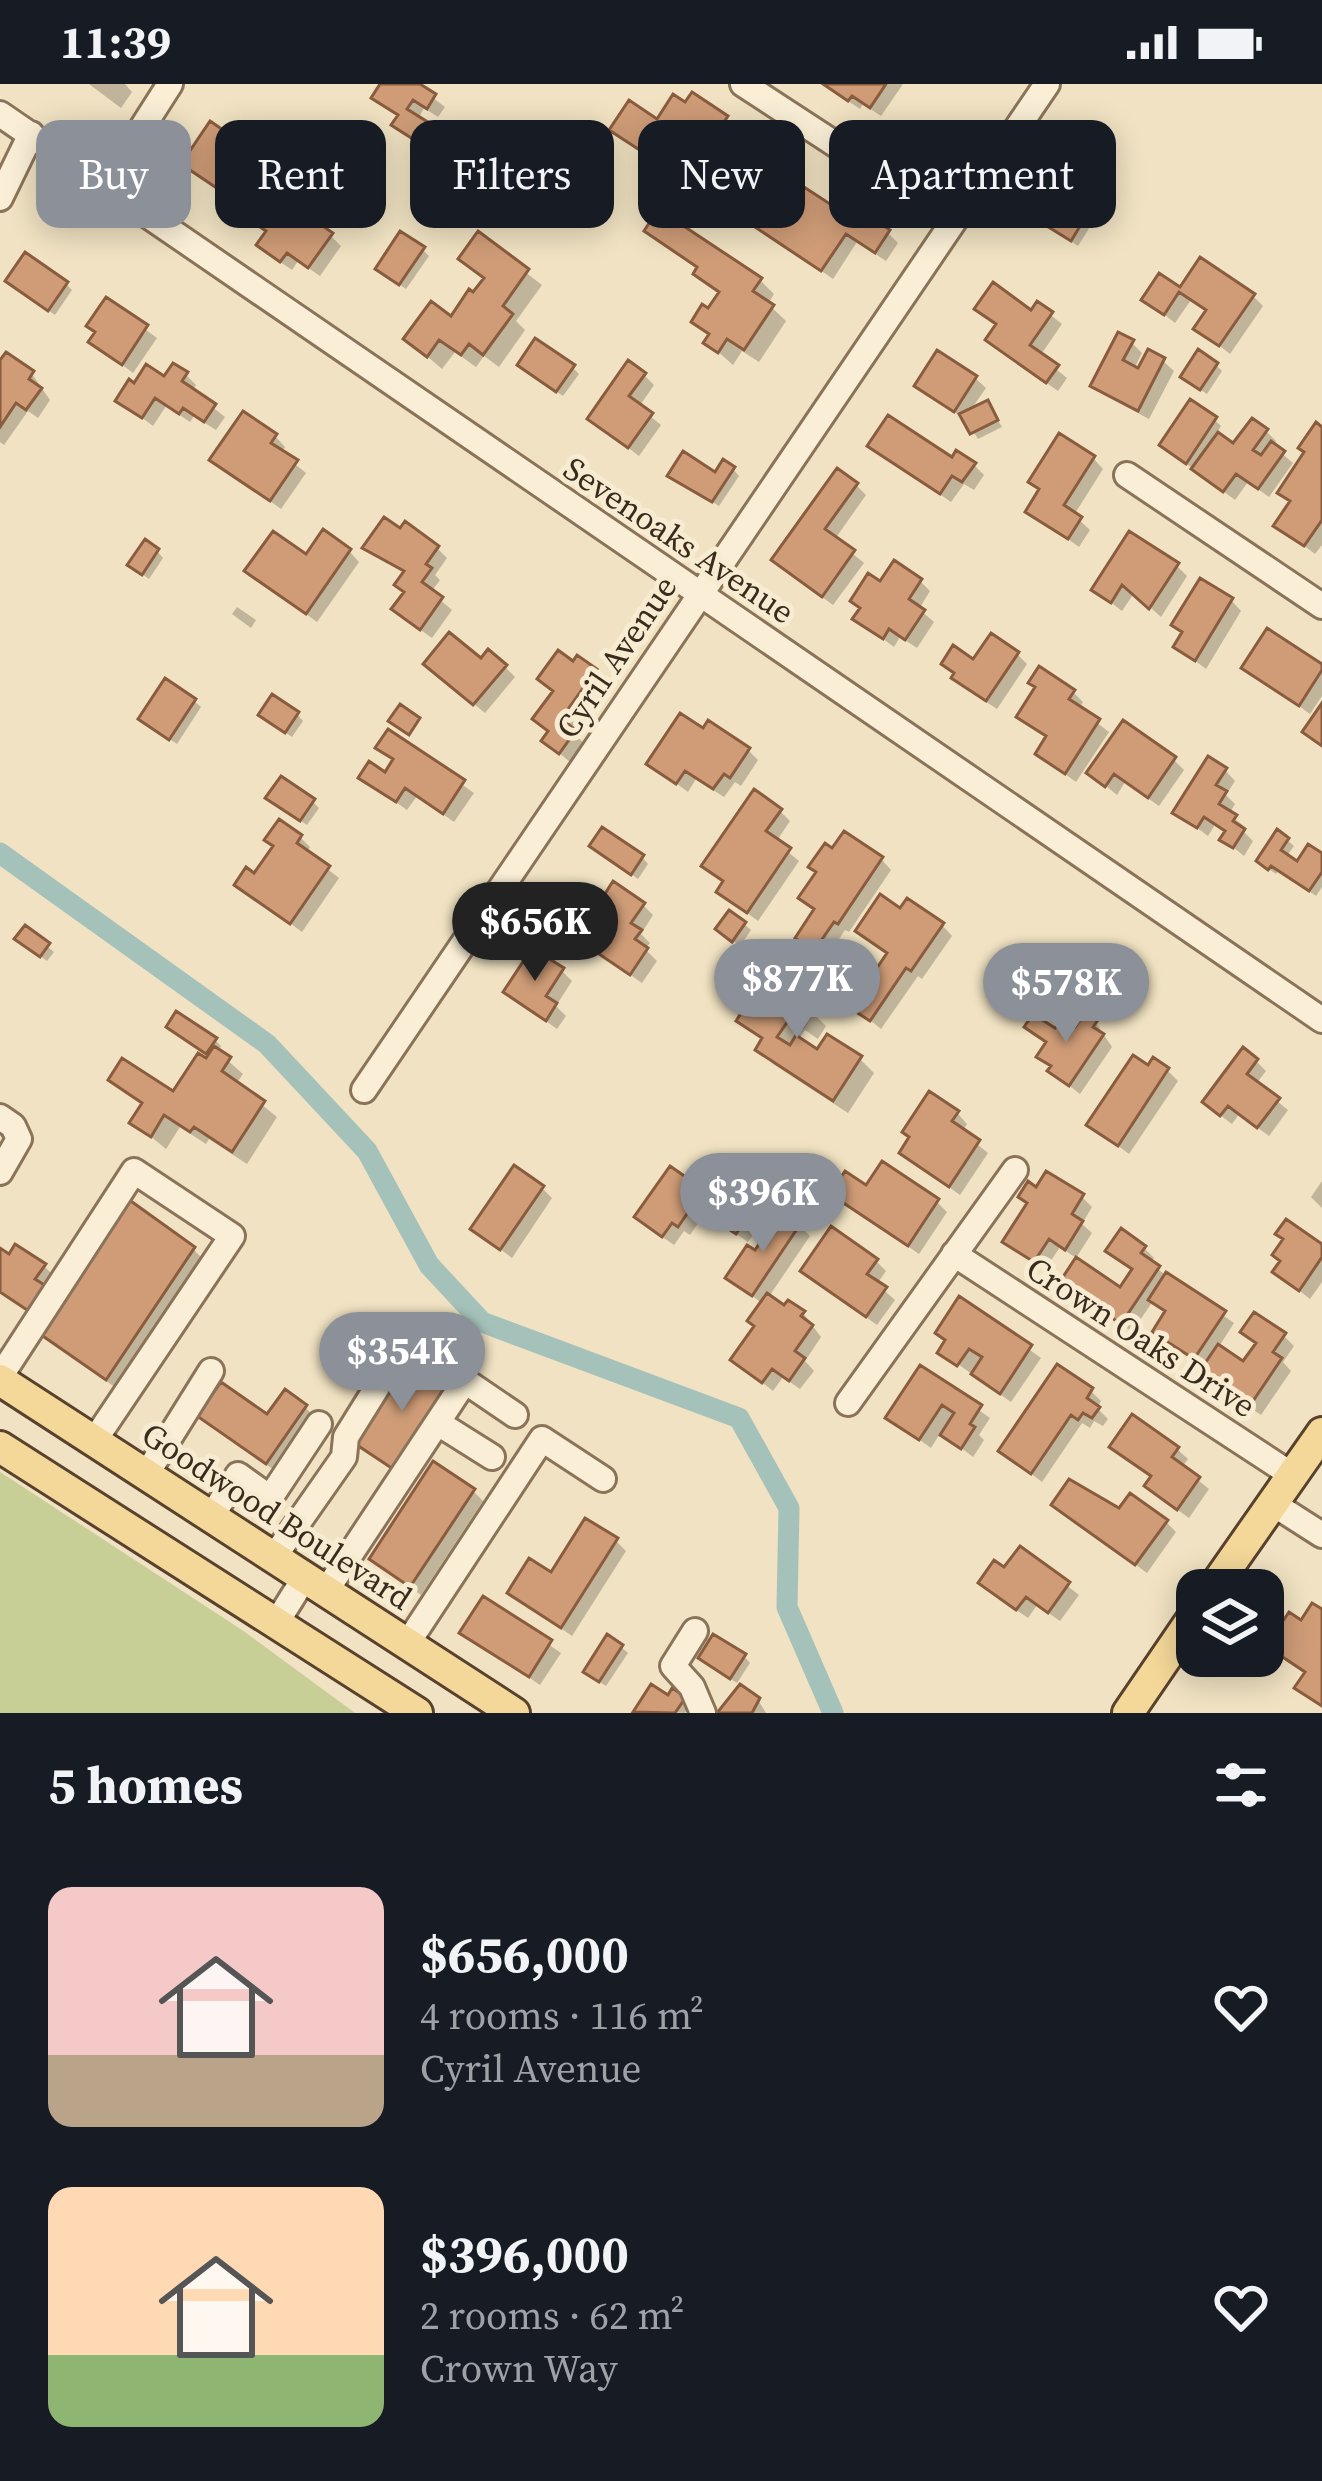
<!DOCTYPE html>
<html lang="en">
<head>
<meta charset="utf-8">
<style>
  :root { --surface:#171b24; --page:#242831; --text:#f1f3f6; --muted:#9ea1a6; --accent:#8c9099 }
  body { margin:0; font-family:"Source Serif 4",serif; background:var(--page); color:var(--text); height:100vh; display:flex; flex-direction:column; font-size:45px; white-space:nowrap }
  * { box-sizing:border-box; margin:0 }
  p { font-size:39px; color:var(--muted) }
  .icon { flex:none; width:66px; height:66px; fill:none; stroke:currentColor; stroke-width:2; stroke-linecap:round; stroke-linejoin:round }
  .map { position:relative; height:1629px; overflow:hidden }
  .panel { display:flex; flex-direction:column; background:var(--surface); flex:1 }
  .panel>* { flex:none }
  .banner { position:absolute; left:36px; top:36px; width:1251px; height:108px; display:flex; gap:24px }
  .fabs { position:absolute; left:1176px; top:1485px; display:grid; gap:24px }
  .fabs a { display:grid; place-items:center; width:108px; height:108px; border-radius:24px; background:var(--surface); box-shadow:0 6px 30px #0003; font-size:60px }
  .price { position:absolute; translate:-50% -102px; padding:0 27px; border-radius:42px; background:var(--accent); color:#fff; font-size:39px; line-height:78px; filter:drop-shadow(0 3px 6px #0008) }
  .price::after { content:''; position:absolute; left:50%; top:72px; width:36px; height:27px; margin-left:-18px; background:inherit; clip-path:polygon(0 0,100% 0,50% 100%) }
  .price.active { background:#222; color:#fff }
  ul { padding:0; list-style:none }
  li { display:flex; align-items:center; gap:36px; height:300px; padding:0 48px }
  li span { display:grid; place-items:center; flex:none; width:336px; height:240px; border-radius:24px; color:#555 }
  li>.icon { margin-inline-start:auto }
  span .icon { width:144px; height:144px; fill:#fffc; stroke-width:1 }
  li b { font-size:51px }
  h2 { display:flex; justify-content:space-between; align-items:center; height:144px; padding:0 48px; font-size:51px }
  .chip { padding:0 42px; border-radius:24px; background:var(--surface); box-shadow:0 6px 30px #0003; font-size:42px; line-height:108px }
  .chip.active { background:var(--accent); color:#fff }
  .status { display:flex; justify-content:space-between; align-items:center; height:84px; padding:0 60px; background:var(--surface); direction:ltr }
  .status svg { height:33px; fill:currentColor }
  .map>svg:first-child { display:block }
  .green { fill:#c7ce96 }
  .shadow { fill:#0003 }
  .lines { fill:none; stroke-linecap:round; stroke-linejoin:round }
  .canal { stroke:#a5c2ba; stroke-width:21 }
  .building { fill:#cf9c77; stroke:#8a5c3e; stroke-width:3 }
  .minor-casing { stroke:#8a7359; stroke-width:30 }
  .major-casing { stroke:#58412d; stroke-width:36 }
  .minor { stroke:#faefd6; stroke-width:24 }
  .major { stroke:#f4d899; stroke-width:30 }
  .labels { text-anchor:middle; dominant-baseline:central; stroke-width:10; stroke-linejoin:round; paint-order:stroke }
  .street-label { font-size:33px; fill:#3a2b1d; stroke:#f7ecd2 }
</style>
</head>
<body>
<div class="status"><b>11:39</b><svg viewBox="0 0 49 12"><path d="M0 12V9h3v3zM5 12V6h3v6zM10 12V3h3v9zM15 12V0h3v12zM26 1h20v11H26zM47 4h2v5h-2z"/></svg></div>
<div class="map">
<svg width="1322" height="1629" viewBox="0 0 1322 1629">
  <rect width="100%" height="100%" fill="#f0e2c2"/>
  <path class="green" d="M0 1388 242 1546 355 1629H0Z"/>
  <path class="shadow" d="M89 0H125L132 8 121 24Z
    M384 0H415L445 23 438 33 424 24 418 35 440 53 431 67 405 51 395 41 400 33 375 14Z
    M822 0H903L881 32 863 20 860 25Z
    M693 12 736 45 696 106 664 82 671 71 657 61 649 73 613 46 658 39 686 22Z
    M332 59 343 69 295 137 331 152 341 162 320 192 298 177 292 186 270 171 268 149 249 133Z
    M266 60 276 70 241 121 185 80 240 61Z
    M1083 105 1090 112 1076 132 1090 143 1078 162 1052 145Z
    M836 128 888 149 898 159 886 177 857 158 833 195 756 141 783 140Z
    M659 129 760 196 774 210 768 220 786 237 759 278 742 267 733 281 707 258 710 253 694 237 709 228 721 210 696 190 699 186 648 147Z
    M478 152 542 201 516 237 525 246 499 283 484 272 476 283 455 268 442 285 407 255 452 236 486 196 462 174Z
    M423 166 429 172 406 205 385 191Z
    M66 200 72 206 55 231 15 203Z
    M1180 207 1253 212 1263 222 1230 270 1197 244 1208 228 1191 216 1175 239 1145 215Z
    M107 217 157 254 133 289 92 258Z
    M1038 221 1062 240 1040 272 1067 294 1058 307 1000 266 999 242 978 225 1032 230Z
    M1132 259 1142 269 1134 285 1140 288 1163 277 1174 287 1149 335 1104 311 1094 301Z
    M1216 281 1222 287 1207 310 1190 299Z
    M0 282 32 290 50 316 38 334 28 327 4 361 0 358Z
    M573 284 579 290 563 312 527 287Z
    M186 291 196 301 192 307 225 333 216 346 194 332 190 338 166 322 153 342 119 316Z
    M644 291 654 301 639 323 661 341 639 372 591 335Z
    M975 294 986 304 970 327 987 319 1002 343 978 355 966 336 917 302Z
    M1215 336 1221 342 1216 350 1234 363 1266 347 1276 357 1273 362 1293 379 1269 413 1248 398 1235 416 1169 367Z
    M1322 346V461L1315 470 1277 441 1292 419 1281 408Z
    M275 352 285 363 281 369 306 389 281 425 213 376Z
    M871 362 974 381 984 391 974 406 964 400 951 418Z
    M1093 374 1103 385 1074 431 1090 446 1079 463 1029 427Z
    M733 385 739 392 719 422 670 392H715Z
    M856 401 866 411 835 455 864 479 833 521 785 486Z
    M366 463 437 464 447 474 435 491 440 496 431 508 452 526 432 554 405 535V490Z
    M157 467 163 474 149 495 138 487Z
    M349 467 359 478 317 538 248 487Z
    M1177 482 1187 492 1161 533 1134 509 1122 527 1095 506Z
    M920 497 930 507 919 525 934 538 917 564 900 553 894 563 856 535 881 501Z
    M1231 516 1241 527 1206 585 1177 563 1184 551 1175 541Z
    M237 523 256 536 251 544 232 530Z
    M1017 570 1027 580 997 625 965 604 945 580 974 579Z
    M481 578 505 583 515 593 485 629 437 590Z
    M1245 583H1322V612L1310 630Z
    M595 588 605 598 570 646 584 659 570 678 545 657Z
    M1073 608 1083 618 1079 625 1109 648 1076 698 1038 670 1049 654 1020 632Z
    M194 617 201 623 177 660 148 641Z
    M297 630 303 637 292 653 268 636Z
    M389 649 474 709 454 738 417 712 407 726 362 694 386 692 395 678 379 664Z
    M748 666 758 676 741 702 735 698 724 713 696 695 688 708 650 680Z
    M1174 676 1184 686 1159 722 1125 698 1117 711 1090 689Z
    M1225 686 1235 697 1226 711 1235 720 1229 730 1245 743 1243 747 1253 757 1244 772 1223 755 1227 749 1215 741 1208 752 1176 728Z
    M313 718 319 724 307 741 276 720Z
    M780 727 790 737 776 758 799 777 758 837 719 808 725 799 705 782Z
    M300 753 310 763 307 769 339 794 302 848 237 800 255 793Z
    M1287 756 1294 762 1286 773 1297 781 1322 773V803L1316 812 1279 786 1276 790 1266 783Z
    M599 768 642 773 648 780 638 795Z
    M881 775 891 786 849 848 845 846 826 875 810 864 817 827 802 814Z
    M602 820 643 821 653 831 641 850 650 859 645 865 657 877 642 899 541 828 582 831Z
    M901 828 942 841 952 852 922 895 918 892 881 945 854 923 890 871Z
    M744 840 751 846 740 862 725 851Z
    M25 845 54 868 47 877 25 861Z
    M562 887 572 897 556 922 566 932 557 945 506 908Z
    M812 928 826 942 818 955 805 946 798 956 818 969 860 975 874 989 848 1029 773 980 759 965 764 957 740 936Z
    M1096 939 1112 963 1080 1010 1051 987 1053 984 1040 972 1048 960 1028 943 1055 949Z
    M176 948 215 956 221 962 218 968 243 990 236 1000 277 1033 247 1080 209 1055 206 1060 180 1043 166 1065 133 1038 144 1022 112 996 174 1011 211 972Z
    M1256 977 1266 987 1256 1000 1288 1026 1269 1052 1239 1030 1232 1040 1216 1028Z
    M1149 985 1167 986 1178 997 1129 1070 1090 1040Z
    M957 1029 967 1040 962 1048 988 1069 960 1111 902 1069Z
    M671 1086 716 1118 720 1113 748 1132 759 1143 748 1158 705 1129 690 1151 684 1147 674 1161 648 1143 638 1133Z
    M1322 1097V1124L1311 1113Z
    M542 1104 552 1114 512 1174 474 1145Z
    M1037 1107 1082 1113 1092 1123 1082 1140 1092 1149 1076 1174 1060 1163 1045 1186 1006 1157Z
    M834 1110 937 1118 947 1128 919 1170Z
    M799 1141 810 1152 768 1214 785 1226 803 1229 821 1253 805 1277 814 1287 800 1305 783 1293 773 1307 734 1276 757 1243 763 1220 729 1194Z
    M1286 1156 1322 1163V1198L1310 1215 1276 1188 1283 1178Z
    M1144 1164 1154 1174 1151 1179 1165 1191 1234 1239 1218 1264 1244 1281 1258 1261 1244 1248 1284 1252 1294 1262 1283 1278 1291 1287 1261 1331 1213 1298 1202 1288 1205 1283 1156 1247 1167 1229 1153 1217 1132 1248 1063 1198 1121 1207 1135 1187 1109 1166Z
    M193 1165 207 1179 121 1308 44 1250Z
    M0 1168 44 1182 54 1192 41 1236 0 1208Z
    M876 1177 886 1187 877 1200 895 1216 877 1241 814 1196Z
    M960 1216 1041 1274 1011 1318 941 1268Z
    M921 1285 990 1334 979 1351 984 1356 973 1373 941 1348 931 1364 889 1334Z
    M1091 1307 1101 1317 1097 1324 1108 1335 1103 1342 1094 1337 1090 1344 1082 1339 1042 1398 1002 1367Z
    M305 1323 315 1334 277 1388 211 1342 268 1335Z
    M1177 1365 1188 1375 1182 1383 1209 1405 1189 1434 1158 1412 1153 1394 1123 1373Z
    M473 1407 483 1417 421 1511 372 1475Z
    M1055 1421 1166 1438 1176 1448 1147 1489Z
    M616 1457 626 1467 572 1552 511 1509 552 1492Z
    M1021 1466 1079 1511 1060 1537 1037 1521 1028 1534 992 1509Z
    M484 1516 561 1569 540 1601 463 1548Z
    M1322 1529V1624L1298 1603 1306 1591 1270 1562Z
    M621 1563 628 1569 606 1602 593 1594Z
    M744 1572 750 1579 737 1599 708 1580Z
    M668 1615H684L690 1621 685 1629 637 1627Z
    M758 1616 766 1629H723Z"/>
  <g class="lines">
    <path class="canal" d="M0 769 267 960 367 1067 429 1181 482 1238 739 1334 789 1424 787 1523 833 1629"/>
  </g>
  <path class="building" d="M380 0H420L436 10 427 25 413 16 407 25 431 40 419 59 391 41 398 31 371 14Z
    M823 0H886L870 24 852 12 848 17Z
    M692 8 728 32 684 98 660 82 669 69 646 53 638 65 609 46 629 16 657 35 673 10 685 18Z
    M210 37 239 57 248 45 267 58 230 113 181 80Z
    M311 40 334 57 285 126 308 142 313 135 333 149 308 184 287 169 280 178 256 161 266 147 245 133Z
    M1065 90 1085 103 1071 125 1085 134 1071 157 1042 139 1065 103 1059 99Z
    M804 103 836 124 842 114 890 146 875 169 846 150 821 187 752 141 764 123 783 136Z
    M658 125 762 194 753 207 774 221 744 266 727 255 718 269 703 259 709 250 691 238 702 220 708 224 719 208 693 190 697 183 644 147Z
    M400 147 425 163 399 201 375 185Z
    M478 147 529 185 503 222 513 230 483 271 469 260 461 271 439 256 427 273 403 255 431 217 451 232 469 205 473 208 484 194 458 175Z
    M25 168 68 198 48 227 5 197Z
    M1200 173 1255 210 1219 262 1193 245 1206 226 1179 208 1164 231 1141 216 1159 189 1180 203Z
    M993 198 1031 226 1037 217 1053 228 1030 261 1059 281 1046 299 985 256 996 240 974 225Z
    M106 213 148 241 122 281 88 258 95 248 86 242Z
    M1118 248 1134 256 1123 276 1138 284 1148 265 1165 274 1138 327 1090 302Z
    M535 254 575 281 556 308 517 281Z
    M1198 265 1218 279 1200 306 1180 293Z
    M937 266 977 292 954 328 914 302Z
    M6 268 34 287 29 295 42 304 26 326 16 319 0 343V276Z
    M628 276 646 289 629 312 653 329 628 364 587 335Z
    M173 279 188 288 182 297 216 320 204 338 183 324 179 330 155 314 142 334 115 317 129 295 134 299 146 280 164 292Z
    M1190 315 1217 333 1186 380 1159 361Z
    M988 316 998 336 970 350 959 330Z
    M243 327 277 350 271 359 298 376 270 417 209 376Z
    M888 331 952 373 956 366 976 379 962 398 952 392 940 410 867 362Z
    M1252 334 1268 345 1253 366 1261 371 1271 357 1285 367 1258 405 1236 390 1223 408 1191 385 1218 348 1233 359Z
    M1316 338 1322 343V436L1304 462 1273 442 1290 417 1277 409 1304 368 1298 364Z
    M1059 349 1095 372 1064 421 1082 433 1068 455 1025 428 1039 405 1028 398Z
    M683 367 715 388 723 375 735 383 712 418 667 392Z
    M837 384 858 399 825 445 855 466 822 513 771 476Z
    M384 433 400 444 405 437 439 462 426 480 432 484 422 498 443 513 420 546 391 525 404 508 394 501 404 487 362 464Z
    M323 445 351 465 306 530 244 487 273 447 306 470Z
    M1129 447 1179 479 1149 525 1122 501 1111 519 1091 506Z
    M145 455 159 465 142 491 127 481Z
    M894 476 922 495 909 515 925 526 905 556 889 545 883 555 852 535 860 524 850 517 868 489 880 497Z
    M1200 494 1233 514 1195 577 1173 563 1182 548 1171 541Z
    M1267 544 1322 580V586L1299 622 1241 584Z
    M449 548 481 574 488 565 507 581 473 621 423 580Z
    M991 549 1019 568 986 617 951 594 954 589 941 580 953 561 973 575Z
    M558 566 573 577 577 571 597 585 561 635 576 646 559 670 541 657 548 647 532 635 553 607 537 595Z
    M1039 582 1075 606 1069 615 1100 635 1065 690 1035 670 1046 652 1016 633 1035 603 1028 599Z
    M165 594 196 615 169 656 138 635Z
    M272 610 299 628 285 649 258 631Z
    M1322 619V662L1302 648Z
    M400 620 420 634 409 651 388 637Z
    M680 629 703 644 708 636 750 664 730 694 724 690 713 705 685 687 676 700 646 680Z
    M1123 636 1176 673 1148 714 1114 690 1105 703 1086 689Z
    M388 645 465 696 443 730 405 704 396 718 358 694 369 677 385 688 393 675 375 664Z
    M1208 672 1227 684 1216 701 1227 707 1219 720 1237 731 1233 737 1245 745 1233 764 1219 756 1225 747 1204 733 1197 744 1172 729Z
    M281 692 315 715 300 737 265 714Z
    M754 705 782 725 766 747 791 764 747 829 716 808 723 797 701 782Z
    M279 735 302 751 297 759 330 782 290 840 234 801 246 783 254 789 273 762 264 756Z
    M602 743 644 771 631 791 589 762Z
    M1277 745 1289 754 1281 766 1297 777 1308 760 1322 769V788L1309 807 1271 782 1268 786 1256 777Z
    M844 747 883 773 838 840 834 838 814 867 795 854 814 825 798 814 816 788 808 783 825 759 832 764Z
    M613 797 645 819 631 839 642 846 635 855 648 864 630 891 537 828 552 806 582 826 592 810 601 816Z
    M880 810 900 824 907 814 944 839 911 887 906 884 870 937 850 924 887 869 855 847Z
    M729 826 746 838 732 858 715 845Z
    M25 841 50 859 40 873 14 855Z
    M532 864 564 884 546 912 557 919 546 937 503 908Z
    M764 893 814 926 803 943 790 934 777 953 790 961 796 951 817 965 827 950 862 972 833 1017 755 966 762 954 736 937Z
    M176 927 217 954 206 970 166 943Z
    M1085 928 1098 936 1093 943 1104 950 1069 1002 1047 987 1051 982 1036 973 1046 958 1024 943 1033 930 1055 944 1062 934 1075 943Z
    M214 962 231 973 222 987 265 1017 232 1068 194 1043 190 1048 164 1031 151 1053 129 1039 142 1019 108 996 122 974 173 1007 198 969 206 974Z
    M1243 963 1258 975 1247 990 1280 1014 1257 1044 1228 1022 1220 1032 1202 1018Z
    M1133 971 1148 981 1153 973 1169 984 1118 1062 1086 1041Z
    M929 1007 959 1027 952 1037 980 1056 949 1103 899 1069 909 1053 902 1048Z
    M882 1077 939 1115 908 1162 830 1110 845 1087 866 1101Z
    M514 1081 544 1102 500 1166 470 1145Z
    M670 1082 716 1114 719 1109 750 1130 736 1150 693 1121 678 1143 672 1139 662 1153 634 1133Z
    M1046 1087 1084 1110 1072 1130 1083 1137 1065 1166 1049 1155 1034 1178 1002 1158 1027 1119 1018 1113 1028 1097 1036 1103Z
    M128 1115 195 1163 106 1296 40 1250Z
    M782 1126 801 1139 752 1212 725 1194 747 1161 755 1166Z
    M1286 1135 1322 1160V1173L1299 1207 1272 1188 1280 1177 1272 1171 1283 1155 1275 1150Z
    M831 1142 878 1175 867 1190 887 1203 866 1233 800 1187Z
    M1121 1144 1146 1162 1141 1169 1160 1182 1121 1240 1059 1199 1076 1173 1120 1203 1132 1185 1105 1167Z
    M15 1160 46 1180 35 1195 46 1202 30 1228 0 1208V1164L9 1170Z
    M1166 1188 1226 1227 1194 1275 1152 1248 1165 1227 1148 1216Z
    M767 1209 784 1221 788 1216 805 1227 801 1232 813 1241 795 1267 805 1274 789 1297 772 1285 762 1299 730 1276 754 1242 747 1237Z
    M959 1212 1032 1261 1000 1310 971 1290 982 1273 969 1265 957 1282 937 1269 945 1256 935 1249Z
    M1254 1228 1286 1249 1273 1268 1282 1274 1249 1323 1199 1288 1218 1260 1243 1277 1256 1259 1240 1248Z
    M411 1274 450 1300 393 1385 354 1359Z
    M1057 1280 1093 1304 1087 1314 1100 1323 1092 1334 1083 1329 1078 1336 1071 1331 1031 1390 998 1367Z
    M920 1281 982 1321 970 1340 975 1343 961 1365 940 1351 954 1329 942 1321 919 1356 885 1334Z
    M221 1298 267 1330 285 1305 307 1321 266 1380 197 1332Z
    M1132 1330 1179 1363 1172 1373 1200 1393 1177 1426 1144 1402 1151 1392 1109 1363Z
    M433 1377 475 1405 410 1503 369 1475Z
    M1069 1395 1119 1424 1130 1409 1168 1436 1135 1481 1051 1421Z
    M585 1434 618 1454 561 1544 507 1509 529 1474 551 1488Z
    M1020 1462 1070 1498 1048 1529 1026 1513 1016 1526 978 1499 994 1476 1004 1483Z
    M483 1512 552 1556 529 1593 459 1549Z
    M1312 1519 1322 1525V1622L1294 1604 1305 1588 1266 1562 1289 1528 1301 1536Z
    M607 1550 623 1561 599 1598 583 1588Z
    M713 1550 746 1570 730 1595 698 1574Z
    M651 1600 668 1611 672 1604 686 1613 675 1629 633 1628Z
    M740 1600 760 1614 752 1629H717Z"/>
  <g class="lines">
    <g class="minor-casing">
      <path id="minor" d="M743 0 953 137
        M0 30 1322 936
        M892 94 936 89 978 101
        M105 102 170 0
        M0 114 31 50
        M1127 391 1322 522
        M364 1006 1047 0
        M0 1033 13 1042 19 1055 0 1088
        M954 1170 1292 1391
        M0 1293 134 1087 232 1152 94 1357
        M848 1319 1015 1086
        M438 1339 492 1373
        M146 1391 211 1287
        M1272 1419 1322 1451
        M211 1433 238 1391 270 1414 319 1340
        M274 1473 344 1373 346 1353 404 1260 442 1284
        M326 1507 465 1297 515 1331
        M275 1541 305 1493
        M695 1547 673 1582 692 1603 703 1629
        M407 1560 542 1355 603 1395"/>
    </g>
    <g class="major-casing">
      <path id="major" d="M0 1296 514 1629
        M0 1363 417 1629
        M1212 1506 1322 1349
        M1128 1629 1197 1528"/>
    </g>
    <use href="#minor" class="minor"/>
    <use href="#major" class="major"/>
  </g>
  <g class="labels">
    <g class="street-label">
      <text transform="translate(679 456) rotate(34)">Sevenoaks Avenue</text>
      <text transform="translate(616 573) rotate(-56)">Cyril Avenue</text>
      <text transform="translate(1141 1253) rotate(33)">Crown Oaks Drive</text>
      <text transform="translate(277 1432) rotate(33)">Goodwood Boulevard</text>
    </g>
  </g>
</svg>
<div class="fabs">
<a><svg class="icon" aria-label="layers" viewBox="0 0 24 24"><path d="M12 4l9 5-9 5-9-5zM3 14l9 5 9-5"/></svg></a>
</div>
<b class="price active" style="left:535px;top:900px">$656K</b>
<b class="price" style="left:797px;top:957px">$877K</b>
<b class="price" style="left:1066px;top:961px">$578K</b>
<b class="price" style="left:763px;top:1171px">$396K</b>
<b class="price" style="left:402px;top:1330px">$354K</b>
<div class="banner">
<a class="chip active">Buy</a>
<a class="chip">Rent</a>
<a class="chip">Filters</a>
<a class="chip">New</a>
<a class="chip">Apartment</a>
</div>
</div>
<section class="panel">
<h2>5 homes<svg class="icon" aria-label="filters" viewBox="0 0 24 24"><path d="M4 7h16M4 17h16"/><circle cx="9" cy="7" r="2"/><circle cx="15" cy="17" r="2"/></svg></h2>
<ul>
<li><span style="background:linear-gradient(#f6c9c9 70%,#b9a48a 0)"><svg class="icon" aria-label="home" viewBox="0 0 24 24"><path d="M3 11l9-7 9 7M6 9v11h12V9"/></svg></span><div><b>$656,000</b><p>4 rooms · 116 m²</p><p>Cyril Avenue</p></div><svg class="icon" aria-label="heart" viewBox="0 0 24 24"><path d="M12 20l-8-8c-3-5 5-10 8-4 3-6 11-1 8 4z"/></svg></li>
<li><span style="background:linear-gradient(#ffd9b3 70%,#8fb573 0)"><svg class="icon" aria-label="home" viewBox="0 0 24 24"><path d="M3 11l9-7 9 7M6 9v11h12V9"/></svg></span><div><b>$396,000</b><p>2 rooms · 62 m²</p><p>Crown Way</p></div><svg class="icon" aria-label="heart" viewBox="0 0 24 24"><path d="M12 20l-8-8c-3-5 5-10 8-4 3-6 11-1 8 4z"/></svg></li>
</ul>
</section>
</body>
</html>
